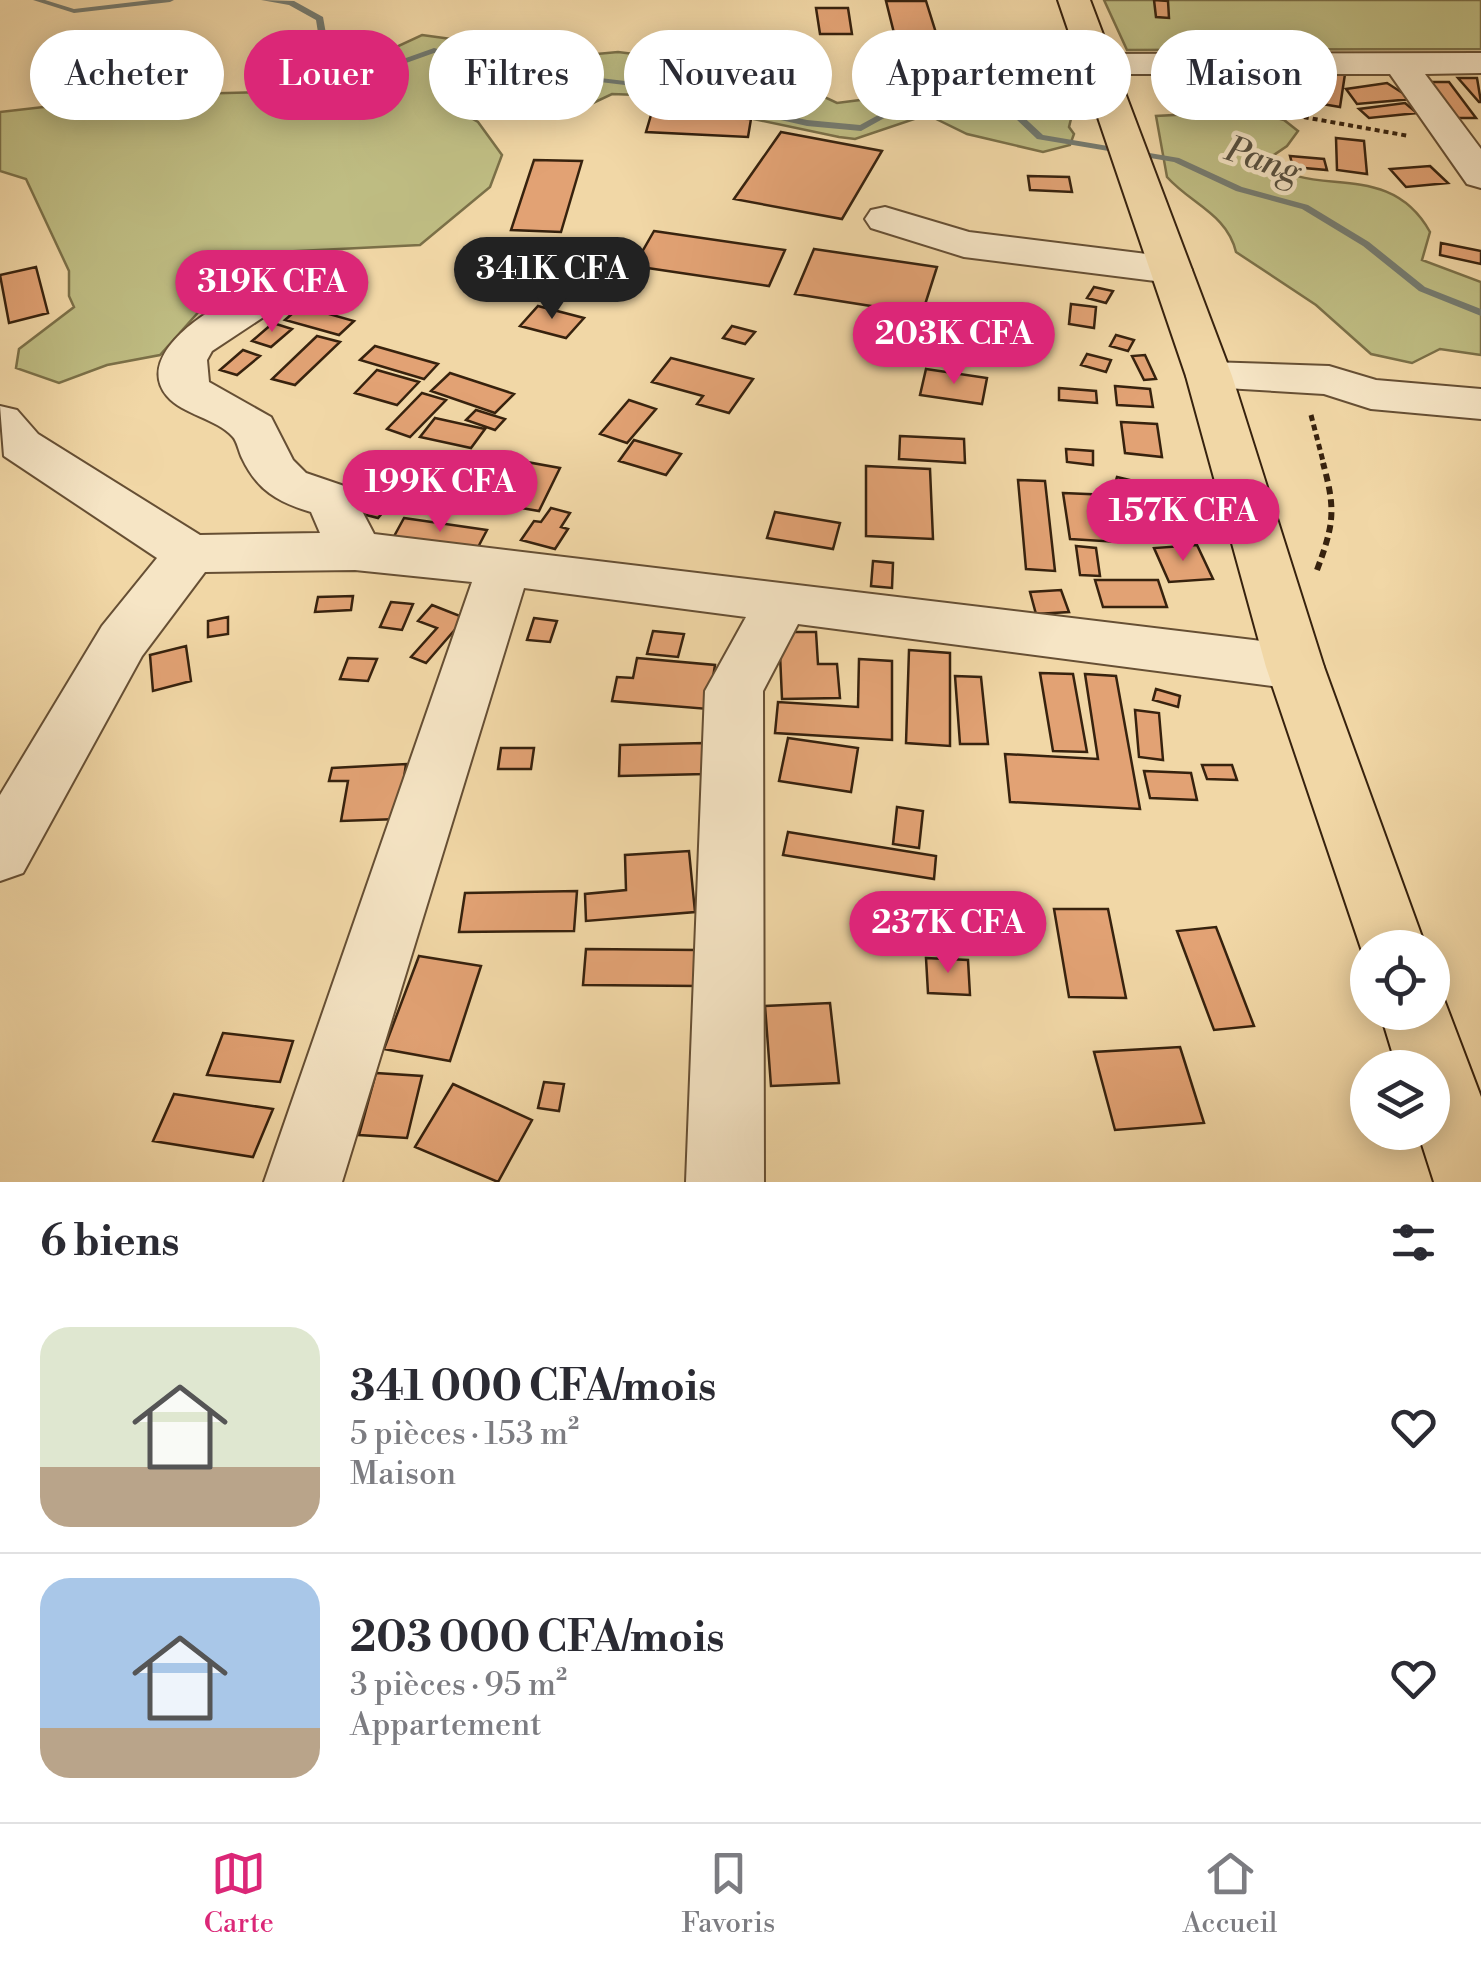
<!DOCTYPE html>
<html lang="fr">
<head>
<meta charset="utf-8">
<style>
  :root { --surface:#fff; --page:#f7f7f7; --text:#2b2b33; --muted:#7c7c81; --line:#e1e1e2; --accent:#db2777 }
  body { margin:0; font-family:"Libre Bodoni",serif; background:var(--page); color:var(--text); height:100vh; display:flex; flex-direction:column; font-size:38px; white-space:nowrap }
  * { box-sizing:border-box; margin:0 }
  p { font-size:32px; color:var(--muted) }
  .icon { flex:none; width:55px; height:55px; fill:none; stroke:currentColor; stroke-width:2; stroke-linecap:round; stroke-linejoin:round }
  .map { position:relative; height:1182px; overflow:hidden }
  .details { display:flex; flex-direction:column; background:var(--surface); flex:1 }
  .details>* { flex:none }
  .banner { position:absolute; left:30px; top:30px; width:1422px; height:90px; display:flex; gap:20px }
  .buttons { position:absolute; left:1350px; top:930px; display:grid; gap:20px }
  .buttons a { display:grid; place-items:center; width:100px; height:100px; border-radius:50%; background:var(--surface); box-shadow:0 5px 25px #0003; font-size:50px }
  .price { position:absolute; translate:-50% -85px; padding:0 22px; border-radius:35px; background:var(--accent); color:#fff; font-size:32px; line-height:65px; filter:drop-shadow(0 2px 5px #0008) }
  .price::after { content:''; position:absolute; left:50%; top:60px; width:30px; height:22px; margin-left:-15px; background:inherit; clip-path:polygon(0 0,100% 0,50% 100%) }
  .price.selected { background:#222; color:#fff }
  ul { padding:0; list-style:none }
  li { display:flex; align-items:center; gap:30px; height:250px; padding:0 40px }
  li+li { border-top:2px solid var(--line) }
  li span { display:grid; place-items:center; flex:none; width:280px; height:200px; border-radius:30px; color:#555 }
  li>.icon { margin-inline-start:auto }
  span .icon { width:120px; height:120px; fill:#fffc; stroke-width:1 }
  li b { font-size:42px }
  h2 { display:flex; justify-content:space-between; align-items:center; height:120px; padding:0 40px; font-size:42px }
  .tag { padding:0 35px; border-radius:45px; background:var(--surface); box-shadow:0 5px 25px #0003; font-size:35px; line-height:90px }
  .tag.selected { background:var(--accent); color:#fff }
  .tab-bar { display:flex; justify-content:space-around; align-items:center; height:140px; border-top:2px solid var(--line); background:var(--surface); font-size:28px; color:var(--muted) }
  .tab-bar a { display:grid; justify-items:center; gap:5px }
  .tab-bar .selected { color:var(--accent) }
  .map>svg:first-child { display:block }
  .green { fill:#bfbd83; stroke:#7b7048; stroke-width:2.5 }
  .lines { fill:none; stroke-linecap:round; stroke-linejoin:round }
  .stream { fill:#757b70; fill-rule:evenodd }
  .building { fill:#e2a274; stroke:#37220e; stroke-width:2.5 }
  .minor-casing { stroke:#664f34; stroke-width:4 }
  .highway-casing { stroke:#37220e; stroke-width:4 }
  .path-far2 { stroke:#37220e; stroke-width:4; stroke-dasharray:5 4; stroke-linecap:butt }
  .path-far1 { stroke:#37220e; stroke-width:5; stroke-dasharray:6 4; stroke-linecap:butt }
  .path { stroke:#37220e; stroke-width:6; stroke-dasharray:8 5; stroke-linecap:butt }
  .minor { fill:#f6e5c5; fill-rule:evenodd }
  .highway { fill:#f1d7a6; fill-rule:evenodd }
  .labels { text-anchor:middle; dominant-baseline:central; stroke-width:9; stroke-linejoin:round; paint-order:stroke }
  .far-water-label { font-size:35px; font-style:italic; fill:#564f3f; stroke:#f6e5c5 }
</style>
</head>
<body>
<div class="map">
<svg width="1481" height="1182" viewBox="0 0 1481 1182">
  <rect width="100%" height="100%" fill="#f1d7a6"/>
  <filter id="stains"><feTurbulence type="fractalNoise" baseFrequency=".002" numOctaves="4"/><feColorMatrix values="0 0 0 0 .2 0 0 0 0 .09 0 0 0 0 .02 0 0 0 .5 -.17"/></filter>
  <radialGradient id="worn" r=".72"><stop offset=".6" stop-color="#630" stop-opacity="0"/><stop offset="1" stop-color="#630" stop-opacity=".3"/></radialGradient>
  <path class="green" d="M1104 0H1481V49L1127 50Z
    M422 35 575 56 618 52 683 60 733 52 775 64 805 88 837 103 860 100 875 88 874 71 891 55 938 49 1050 74 1066 84 1076 99 1069 127 1074 134 1070 145 1043 152 967 134 934 118H917L855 139 839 137 639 95 612 94 591 104 545 107 551 85H514L471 93 457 110 478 122 502 155 490 187 420 245 278 252 236 270 160 355 107 365 59 383 16 368 19 349 74 307 69 296V271L26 179 0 171V112L148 95 300 91 356 54 377 56Z
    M1251 111 1284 120 1298 131 1287 146 1268 159C1308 202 1388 156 1430 232L1422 260 1481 282V355L1440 349 1412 363 1371 354 1316 305 1236 252C1227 214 1191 204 1167 177L1156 116Z"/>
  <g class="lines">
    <path class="stream" d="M33 0H45L74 9 151 0H174L170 2 74 13Z
      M261 0 294 1 323 17 328 45 318 75 344 80 434 48 500 66 625 81 807 120 860 125 913 96 1004 99 1043 135 1179 158 1242 187 1308 205 1369 242 1425 287 1481 309V316L1419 291 1363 246 1302 209 1236 191 1174 162 1037 139 999 103 915 101 861 131 807 126 625 85 500 70 434 53 345 85 310 76 320 45 316 20 289 5Z"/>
  </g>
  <path class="building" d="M1154 0 1168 1 1169 18 1156 17Z
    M886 1H926L936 33H894Z
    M816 8H848L852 34H820Z
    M1328 72 1345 74 1340 107 1322 104Z
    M1458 78H1477L1481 102H1479Z
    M1428 82H1449L1476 118H1455Z
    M1387 83 1412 99 1357 104 1346 89Z
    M1179 94 1199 98 1192 111 1172 107Z
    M1405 103 1417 113 1369 118 1359 109Z
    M651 115 751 119 748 137 646 132Z
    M781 132 882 151 842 219 734 199Z
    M1336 138 1364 141 1367 174 1337 170Z
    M1290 156 1324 159 1327 170 1293 167Z
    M534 160 582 161 561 232 511 230Z
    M1430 166 1448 183 1406 187 1390 169Z
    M1028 176 1069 177 1072 192 1030 190Z
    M654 231 785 250 769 286 634 266Z
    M1441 243 1481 251V264L1440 255Z
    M814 249 937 267 922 314 795 294Z
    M36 267 48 313 9 323 0 275Z
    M1094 287 1113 291 1106 303 1087 298Z
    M1071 304 1096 307 1094 328 1069 324Z
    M301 306 354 321 339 335 285 320Z
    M538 306 584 318 566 338 520 326Z
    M273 323 292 329 271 347 252 341Z
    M732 326 755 332 745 344 723 338Z
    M1116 335 1134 340 1128 351 1110 346Z
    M317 336 340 342 295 385 272 379Z
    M375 346 438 364 424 379 360 360Z
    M243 350 260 356 237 375 220 370Z
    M1087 354 1111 360 1106 372 1081 365Z
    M1145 355 1156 379 1144 380 1132 356Z
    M671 358 753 379 729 413 697 404 703 396 652 382Z
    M926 369 987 378 982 404 920 395Z
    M377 370 419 382 397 405 355 393Z
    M450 373 514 394 495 413 431 391Z
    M1115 386 1150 389 1153 407 1117 405Z
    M1059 388 1096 391 1097 403 1059 400Z
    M422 393 446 400 410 437 387 429Z
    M629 400 656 409 627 443 600 434Z
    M476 410 505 419 495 430 466 420Z
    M435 418 485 429 471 448 420 437Z
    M1121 422 1157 424 1162 457 1125 453Z
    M900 436 964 439 965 463 899 459Z
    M634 440 681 454 666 475 619 461Z
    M1066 449 1093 451V465L1067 462Z
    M499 457 560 468 539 511 475 500Z
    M866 466 930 469 933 539 866 536Z
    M1117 477 1142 483 1138 495 1113 490Z
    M379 479 404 487 378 518 351 511Z
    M1018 480 1045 481 1055 571 1026 569Z
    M1063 493 1110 495 1119 542 1070 539Z
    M551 508 570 513 561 527 568 529 555 549 521 540 534 521 541 522Z
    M775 512 840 523 833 549 767 538Z
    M404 518 487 530 475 553 392 540Z
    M1197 545 1213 579 1169 582 1154 548Z
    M1076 546 1096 548 1100 576 1080 575Z
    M873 561 893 563 892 588 871 586Z
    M1095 580H1158L1167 607H1103Z
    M1061 590 1069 612 1036 614 1030 592Z
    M353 596 351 610 315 612 318 597Z
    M391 602 413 604 402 630 380 627Z
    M432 605 465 618 426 663 411 657 437 628 418 621Z
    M228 617V634L208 637V621Z
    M534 618 557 621 550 642 527 640Z
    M653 631 684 634 678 657 647 654Z
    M779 632H816L818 664H837L840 698 782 699Z
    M186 646 191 681 153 691 150 655Z
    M909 650 950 653V746L906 743Z
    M348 658 377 659 368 681 340 679Z
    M637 658 715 665 708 709 612 701 617 677 633 678Z
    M859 659 892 661V740L775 733 778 702 858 707Z
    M1040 673 1073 674 1087 752 1053 751Z
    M1085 674 1116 676 1140 809 1010 802 1005 754 1098 759Z
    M955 676 981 677 988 744H960Z
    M1156 689 1180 696 1178 707 1153 700Z
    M1135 710 1159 713 1163 760 1139 757Z
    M788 738 858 748 851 792 779 781Z
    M704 743 705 774 619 776 620 745Z
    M501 748H534L531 769H498Z
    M406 764 398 819 341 821 348 781H329L332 768Z
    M1202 765H1232L1237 780 1207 779Z
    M1144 771 1191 773 1197 800 1150 798Z
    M897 807 923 811 919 848 893 844Z
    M788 832 936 856 934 879 783 855Z
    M689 851 695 912 586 921 585 894 626 890 625 855Z
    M577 891 574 931 459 932 465 893Z
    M885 899H943L948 942 888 943Z
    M1054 909H1108L1126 998 1069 997Z
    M1216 927 1254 1026 1214 1030 1177 931Z
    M586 949 698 950V986L583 985Z
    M419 956 481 966 450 1061 384 1049Z
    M926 958 968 960 970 995 928 993Z
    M830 1003 839 1083 771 1086 765 1006Z
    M223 1033 293 1041 280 1082 207 1075Z
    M1180 1047 1204 1123 1115 1130 1094 1052Z
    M376 1073 422 1076 407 1138 359 1135Z
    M544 1082 564 1084 559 1111 538 1108Z
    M453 1084 532 1120 498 1182 415 1147Z
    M174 1094 273 1109 253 1157 153 1141Z"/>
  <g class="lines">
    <g class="minor-casing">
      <path id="minor" d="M1481 53V73L1425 74 1481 149V188L1467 184 1390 74H1096L1084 71 1079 64 1084 57 1096 54Z
        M885 207 969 232 1171 257 1186 261 1192 270 1186 279 1171 283 964 257 871 228 865 219 871 210Z
        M252 292 268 296 274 305 268 314 212 351 207 360 209 382 271 417 293 460 306 473 350 488 374 534 1295 645 1315 651 1324 667 1315 683 1295 689 798 624 763 691 764 1182H686L705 691 746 617 524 588 342 1182H264L472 582 355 570 205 572 142 656 23 873 0 881V795L102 626 157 558 4 456 0 406 17 410 38 434 200 535 320 533 311 512C277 502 257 490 242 458 239 452 237 441 233 437 216 418 183 415 167 396 131 353 219 300 252 292Z
        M1209 362 1329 366 1376 380 1481 389V419L1371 409 1324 394 1192 386 1186 376 1192 366Z"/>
    </g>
    <g class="highway-casing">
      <path id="highway" d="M1058 0H1090L1232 376 1324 667 1426 948H1368V969L1266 667 1186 376Z
        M1432 986 1440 989 1481 1097V1182H1434L1418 1132H1432V1068H1397L1380 1012H1432Z"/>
    </g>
    <path class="path-far2" d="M1226 96 1259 109 1409 136"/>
    <path class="path-far1" d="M1311 415 1324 465"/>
    <path class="path" d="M1317 570C1334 524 1336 510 1323 463"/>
    <use href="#minor" class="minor"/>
    <use href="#highway" class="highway"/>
  </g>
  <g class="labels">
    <g class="far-water-label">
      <text transform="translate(1263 161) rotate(19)">Pang</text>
    </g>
  </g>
  <rect width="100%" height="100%" filter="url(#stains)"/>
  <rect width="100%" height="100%" fill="url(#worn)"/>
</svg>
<div class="buttons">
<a><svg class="icon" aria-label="locate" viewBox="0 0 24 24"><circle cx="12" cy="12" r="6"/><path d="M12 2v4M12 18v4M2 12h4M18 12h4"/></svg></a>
<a><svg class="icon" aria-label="layers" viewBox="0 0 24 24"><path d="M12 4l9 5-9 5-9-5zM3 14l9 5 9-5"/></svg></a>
</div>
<b class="price selected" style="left:552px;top:322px">341K CFA</b>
<b class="price" style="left:272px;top:335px">319K CFA</b>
<b class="price" style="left:954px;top:387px">203K CFA</b>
<b class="price" style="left:440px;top:535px">199K CFA</b>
<b class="price" style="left:1183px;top:564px">157K CFA</b>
<b class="price" style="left:948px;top:976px">237K CFA</b>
<div class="banner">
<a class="tag">Acheter</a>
<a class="tag selected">Louer</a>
<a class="tag">Filtres</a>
<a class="tag">Nouveau</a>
<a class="tag">Appartement</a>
<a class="tag">Maison</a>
</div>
</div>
<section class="details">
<h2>6 biens<svg class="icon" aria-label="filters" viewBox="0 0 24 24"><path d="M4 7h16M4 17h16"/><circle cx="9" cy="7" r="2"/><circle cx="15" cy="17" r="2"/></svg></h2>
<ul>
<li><span style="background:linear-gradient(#dfe7d0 70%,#b9a48a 0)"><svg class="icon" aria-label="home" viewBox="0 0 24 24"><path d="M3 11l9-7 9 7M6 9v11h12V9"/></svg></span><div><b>341 000 CFA/mois</b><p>5 pièces · 153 m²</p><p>Maison</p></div><svg class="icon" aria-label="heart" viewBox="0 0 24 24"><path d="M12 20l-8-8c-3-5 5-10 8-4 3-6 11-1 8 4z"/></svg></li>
<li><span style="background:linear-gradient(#a9c7e8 75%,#b9a48a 0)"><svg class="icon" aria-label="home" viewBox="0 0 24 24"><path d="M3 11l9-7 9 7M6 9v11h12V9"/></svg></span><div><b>203 000 CFA/mois</b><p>3 pièces · 95 m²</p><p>Appartement</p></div><svg class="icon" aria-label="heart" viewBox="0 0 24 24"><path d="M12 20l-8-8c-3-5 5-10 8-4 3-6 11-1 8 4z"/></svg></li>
</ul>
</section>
<nav class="tab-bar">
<a class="selected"><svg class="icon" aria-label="map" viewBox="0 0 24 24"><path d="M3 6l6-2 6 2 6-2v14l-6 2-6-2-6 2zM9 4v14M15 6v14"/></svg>Carte</a>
<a><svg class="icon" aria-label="saved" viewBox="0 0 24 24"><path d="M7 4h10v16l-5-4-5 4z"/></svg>Favoris</a>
<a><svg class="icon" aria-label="home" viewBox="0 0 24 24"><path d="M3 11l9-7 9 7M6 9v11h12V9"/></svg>Accueil</a>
</nav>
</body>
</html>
